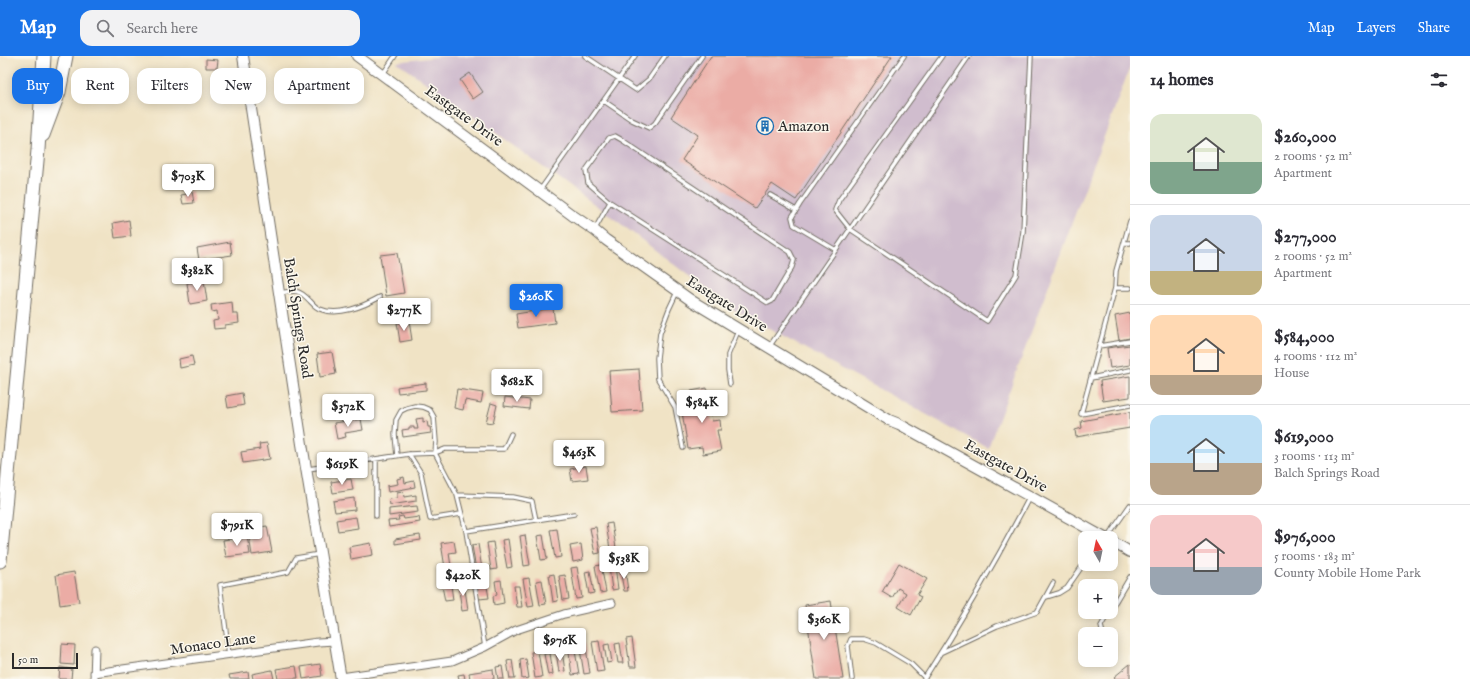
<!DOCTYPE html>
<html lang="en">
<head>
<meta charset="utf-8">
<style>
  :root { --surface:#fff; --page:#f2f2f3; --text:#2b2b33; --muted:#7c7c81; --line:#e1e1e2; --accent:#1a73e8 }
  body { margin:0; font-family:"IM FELL English",serif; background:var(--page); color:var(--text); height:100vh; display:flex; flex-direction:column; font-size:15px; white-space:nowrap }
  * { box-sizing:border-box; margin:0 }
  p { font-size:13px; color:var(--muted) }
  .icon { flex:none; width:22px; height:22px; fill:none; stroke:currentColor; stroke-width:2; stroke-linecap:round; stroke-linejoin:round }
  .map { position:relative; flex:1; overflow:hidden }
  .sheet { display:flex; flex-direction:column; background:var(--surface); width:340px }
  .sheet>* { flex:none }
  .top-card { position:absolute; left:12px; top:12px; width:380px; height:36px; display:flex; gap:8px }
  .needle { width:26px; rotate:351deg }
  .controls { position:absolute; left:1078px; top:475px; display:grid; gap:8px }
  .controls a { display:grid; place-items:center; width:40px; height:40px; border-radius:8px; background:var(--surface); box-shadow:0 2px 10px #0003; font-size:20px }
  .scale { position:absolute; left:12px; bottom:10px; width:66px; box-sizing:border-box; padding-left:4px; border:2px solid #2b2b2b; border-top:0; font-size:11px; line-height:14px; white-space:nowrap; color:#2b2b2b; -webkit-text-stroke:3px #fbf7ec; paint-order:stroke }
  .price { position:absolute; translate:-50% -34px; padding:0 9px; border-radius:4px; background:#fff; color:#222; font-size:13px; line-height:26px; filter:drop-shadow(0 1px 2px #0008) }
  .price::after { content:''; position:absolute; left:50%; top:24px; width:12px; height:9px; margin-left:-6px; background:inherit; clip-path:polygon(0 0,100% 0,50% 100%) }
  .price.selected { background:var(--accent); color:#fff }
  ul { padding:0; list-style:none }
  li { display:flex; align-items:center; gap:12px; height:100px; padding:0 20px }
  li+li { border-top:1px solid var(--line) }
  li span { display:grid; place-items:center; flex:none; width:112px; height:80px; border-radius:12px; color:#555 }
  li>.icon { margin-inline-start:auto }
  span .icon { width:48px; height:48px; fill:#fffc; stroke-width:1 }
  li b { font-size:17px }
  h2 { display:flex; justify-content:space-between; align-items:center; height:48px; padding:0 20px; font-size:17px }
  .pill { padding:0 14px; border-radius:12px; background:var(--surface); box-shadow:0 2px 10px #0003; font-size:14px; line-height:36px }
  .pill.selected { background:var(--accent); color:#fff }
  header { display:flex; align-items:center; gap:24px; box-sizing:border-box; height:56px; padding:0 20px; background:var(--accent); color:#fff }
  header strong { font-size:19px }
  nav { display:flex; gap:22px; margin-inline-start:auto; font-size:14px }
  .search { width:280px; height:36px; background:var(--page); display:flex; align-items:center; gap:10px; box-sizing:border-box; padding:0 14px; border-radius:12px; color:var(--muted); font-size:15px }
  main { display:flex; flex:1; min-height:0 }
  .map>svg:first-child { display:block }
  .industrial { fill:#d0bdce }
  .building { fill:#ebaca5 }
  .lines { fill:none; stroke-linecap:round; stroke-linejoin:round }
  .lane-casing { stroke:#706b61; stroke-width:5.5 }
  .street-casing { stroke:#706b61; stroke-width:9 }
  .secondary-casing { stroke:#706b61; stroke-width:12 }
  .highway-casing { stroke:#706b61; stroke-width:15 }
  .lane { stroke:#fff; stroke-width:3.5 }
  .street { stroke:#fff; stroke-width:7 }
  .secondary { stroke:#fff; stroke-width:10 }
  .highway { stroke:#fff; stroke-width:13 }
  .labels { text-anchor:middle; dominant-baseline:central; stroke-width:3; stroke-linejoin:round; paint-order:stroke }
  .street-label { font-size:15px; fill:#2b2b2b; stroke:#fbf7ec }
  .poi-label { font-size:15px; fill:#2b2b2b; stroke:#fbf7ec; text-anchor:start }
</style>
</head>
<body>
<header>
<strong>Map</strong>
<div class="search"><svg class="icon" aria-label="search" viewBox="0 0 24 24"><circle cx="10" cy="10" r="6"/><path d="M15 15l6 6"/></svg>Search here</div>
<nav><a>Map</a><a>Layers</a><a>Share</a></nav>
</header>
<main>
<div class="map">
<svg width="1130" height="623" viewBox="0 0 1130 623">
  <rect width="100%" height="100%" fill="#fbf7ec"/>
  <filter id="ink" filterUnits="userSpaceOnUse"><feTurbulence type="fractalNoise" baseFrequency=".025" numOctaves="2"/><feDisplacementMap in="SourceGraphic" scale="8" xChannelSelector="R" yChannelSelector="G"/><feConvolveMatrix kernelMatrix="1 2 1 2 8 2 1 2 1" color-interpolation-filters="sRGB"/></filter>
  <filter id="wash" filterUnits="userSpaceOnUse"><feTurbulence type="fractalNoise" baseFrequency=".012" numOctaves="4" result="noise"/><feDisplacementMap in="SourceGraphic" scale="16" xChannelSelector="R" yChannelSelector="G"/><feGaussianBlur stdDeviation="0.9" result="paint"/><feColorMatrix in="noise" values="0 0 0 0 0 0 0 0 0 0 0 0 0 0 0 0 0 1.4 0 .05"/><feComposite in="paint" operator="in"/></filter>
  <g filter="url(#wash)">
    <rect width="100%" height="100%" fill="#f0e3c5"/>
    <path class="industrial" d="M443 0H1130V11L988 392 732 253 608 158 397 6Z"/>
    <g id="blocks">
      <path class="building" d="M711 0H892L796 144 772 128 755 152 682 104 698 79 671 61Z
        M206 3 218 4 217 12H206Z
        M470 17 483 36 473 43 460 24Z
        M192 135 194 147 183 148 181 139 187 138V136Z
        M129 164 131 180 115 182 113 167Z
        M230 186 232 199 199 204 197 192Z
        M397 197 404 237 386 240 380 199Z
        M204 225 207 245 190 248 187 227Z
        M232 246 233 258H238L239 267 225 269V272L214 273 213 265 218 264 217 255 212 256 211 249Z
        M553 252 555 267 518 272 516 258Z
        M1130 257V282L1119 284 1115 260Z
        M409 265 412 284 400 286 397 267Z
        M1130 289V309L1110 312 1107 292Z
        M332 296 336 318 320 321 317 298Z
        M192 300 194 309 180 312 179 303Z
        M639 313 642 354 612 356 609 315Z
        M1130 320V341L1103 345 1100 325Z
        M426 327V334L398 337 397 331Z
        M707 332 712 365 720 364 721 374H717L721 395 703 398 702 391 688 393 682 356 694 354 691 335Z
        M457 333 483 337 481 347 465 344 463 354 454 352Z
        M242 337 244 349 228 352 226 340Z
        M505 341 530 344 529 353 504 350Z
        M491 347 497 349 493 367 486 366Z
        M1130 356V372L1076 381 1075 374 1082 372 1081 365Z
        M423 362V366L427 365 428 371H430L431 377 403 381 402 374 409 373V371H414V373H418L416 363Z
        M361 363 363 374 345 377 346 381 337 383 334 367Z
        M267 387 270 403 243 407 241 396 260 393 259 388Z
        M586 410 588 423 572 425 570 413Z
        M404 421 405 427 414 425 415 431 388 436 387 430 398 428 397 423Z
        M351 423 353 434 333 437 331 426Z
        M403 436 404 441 416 439V445L390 449 389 443 397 442V437Z
        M354 442 355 454 335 456 333 445Z
        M417 450 418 456 389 460V453Z
        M403 460 404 463 419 461 420 466 389 471 388 465 399 464 398 461Z
        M356 461 358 472 338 475 336 464Z
        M612 467 616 492 610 493 606 468Z
        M267 470 272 496 252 499 248 473Z
        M596 471 600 497 595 498 590 472Z
        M557 473 561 501 555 502 550 474Z
        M420 479 421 484 395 488V483Z
        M525 479 530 509 524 510 520 480Z
        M543 479 547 503 541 504 537 480Z
        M247 480 250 498 226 501 223 484Z
        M508 483 512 511 507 512 502 484Z
        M454 485 456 496 449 497 452 517 446 518 441 487Z
        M493 486 497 513 491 514 487 487Z
        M371 487 373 499 351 503 349 491Z
        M478 488 482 513 476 514 472 489Z
        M581 488 583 504 573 506 570 490Z
        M899 507 927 523 917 539 921 541 911 559 898 551 906 537 898 532 892 542 882 536Z
        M601 509 606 536 600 537 595 510Z
        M615 510 618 533 612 534 609 511Z
        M577 511 582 542 576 543 571 512Z
        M625 513 628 535H624L620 514Z
        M590 515 594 537 589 538 585 516Z
        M74 516 79 546 60 549 56 519Z
        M554 518 558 545 553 546 549 519Z
        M565 519 569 543 563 544 559 520Z
        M529 522 534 550 528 551 523 523Z
        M501 524 504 547 494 549 493 540 497 539 495 525Z
        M542 524 546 548 540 549 536 525Z
        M1097 524 1105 528 1104 530H1093Z
        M486 525 489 542 479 543 476 527Z
        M464 527 468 554 462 555 458 528Z
        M451 529 453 544 445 545 442 530Z
        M514 530H519L522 551H517Z
        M831 545 843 623H816L805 549Z
        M632 582 636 611H630L626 583Z
        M599 585 604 615 597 616 592 586Z
        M585 586 590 617 584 618 579 587Z
        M620 587 623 607H618L615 588Z
        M62 588 75 589 74 609 61 608Z
        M609 588 612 606 607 607 604 589Z
        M574 589 579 618 572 619 568 590Z
        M538 595 542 621 535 622 531 596Z
        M562 595 565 615 559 616 556 596Z
        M550 597 553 618 548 619 544 598Z
        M526 603 529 622 522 623 520 604Z
        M512 604 515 623H510L507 605Z
        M320 608 322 620 303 623 301 611Z
        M1130 608V623H1116L1114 621Z
        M296 610 298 622 278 623 276 613Z
        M502 610 504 623H498L496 611Z
        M60 611 72 613 71 623H59Z
        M493 613 494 623H470L469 617Z
        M272 614 274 623H253L252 618Z
        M248 616 249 623H230L229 619Z
        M464 618 465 623H459L458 619Z"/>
    </g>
  </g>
  <g filter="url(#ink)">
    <use href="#blocks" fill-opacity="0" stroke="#706b61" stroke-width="1"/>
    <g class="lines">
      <g class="lane-casing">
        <path id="lane" d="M585 0 636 34 649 23 665 0
          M942 0 839 144 835 154 850 173 987 265 1016 219 1023 176 1031 0
          M383 18 395 0
          M604 45 632 64 649 72 655 67 702 0
          M540 134 635 0
          M770 139 796 154
          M1130 165 1116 215 1115 232 1081 358 1130 349
          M595 173 610 146 588 127 586 114 609 82 615 80 622 84 790 196 794 204 792 211 772 245 768 247 610 146
          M1124 187H1130
          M836 194 794 169 792 161 800 148 904 0
          M1115 232H1130
          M677 236 669 253 660 277 657 302 658 323 675 351 683 392
          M279 237C295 234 299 233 310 245 313 248 316 252 320 253 338 261 364 250 380 241
          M1099 290 1130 285
          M769 291 969 0
          M1091 322 1130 314
          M730 328 728 314V299L738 275
          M409 398 421 417 430 463 461 458
          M397 400 395 378 396 364 401 355 407 352 415 350 423 351 430 354 434 361 436 386 435 397 457 439 466 475 485 591
          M308 413 409 398 435 397 445 393H504L511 378
          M457 439 513 441 532 445 536 464
          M376 460V403
          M466 475 574 458
          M1107 482 1130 449
          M1046 541 1059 537 1067 532 1085 506
          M1111 553 1130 521
          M1103 578 1101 570 1109 556
          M942 596 997 570 1037 556 1053 527
          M229 599 220 529 288 516 296 502 320 498
          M852 623 848 590 851 583H864L876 587 911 608 925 622
          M924 623C962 564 997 503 1029 442"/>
      </g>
      <g class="street-casing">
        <path id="street" d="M94 617 318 586 335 585
          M341 621 452 605 485 591 516 574 564 558 612 547
          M94 623 95 593"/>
      </g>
      <g class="secondary-casing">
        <path id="secondary" d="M243 0 302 388 341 623
          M357 0 572 159 594 174 606 184 692 245 889 364 899 368 1105 482
          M1111 485 1130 496"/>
      </g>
      <g class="highway-casing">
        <path id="highway" d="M43 79 59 36 66 0
          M0 505 38 94 44 0"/>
      </g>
      <use href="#lane" class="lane"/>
      <use href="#street" class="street"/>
      <use href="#secondary" class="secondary"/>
      <use href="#highway" class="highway"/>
    </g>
  </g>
  <defs>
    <g id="building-ring" transform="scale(0.9)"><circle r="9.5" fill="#fbf7ec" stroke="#1f6fb2" stroke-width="1.5"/><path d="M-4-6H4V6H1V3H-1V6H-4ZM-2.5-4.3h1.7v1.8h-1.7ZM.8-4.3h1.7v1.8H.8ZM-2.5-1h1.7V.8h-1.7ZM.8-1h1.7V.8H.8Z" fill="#1f6fb2"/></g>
  </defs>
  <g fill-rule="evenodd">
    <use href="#building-ring" x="765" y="70"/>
  </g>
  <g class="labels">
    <g class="street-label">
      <text transform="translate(464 60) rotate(36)">Eastgate Drive</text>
      <text transform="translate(727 248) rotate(32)">Eastgate Drive</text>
      <text transform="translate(298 262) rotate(81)">Balch Springs Road</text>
      <text transform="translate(1006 410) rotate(29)">Eastgate Drive</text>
      <text transform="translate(213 588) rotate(-8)">Monaco Lane</text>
    </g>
    <g class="poi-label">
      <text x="778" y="70">Amazon</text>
    </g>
  </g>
</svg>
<div class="controls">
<a><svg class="needle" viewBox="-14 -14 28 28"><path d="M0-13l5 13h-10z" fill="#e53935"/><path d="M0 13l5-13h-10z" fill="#7c7c81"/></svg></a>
<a>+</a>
<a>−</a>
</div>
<div class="scale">50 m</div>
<b class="price" style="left:188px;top:142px">$703K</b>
<b class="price" style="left:197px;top:236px">$382K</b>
<b class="price selected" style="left:536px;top:262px">$260K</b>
<b class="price" style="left:404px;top:276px">$277K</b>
<b class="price" style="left:517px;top:347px">$682K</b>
<b class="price" style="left:702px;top:368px">$584K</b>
<b class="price" style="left:348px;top:372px">$372K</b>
<b class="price" style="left:579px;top:418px">$463K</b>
<b class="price" style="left:342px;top:430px">$619K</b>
<b class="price" style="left:237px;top:491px">$791K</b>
<b class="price" style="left:624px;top:524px">$538K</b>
<b class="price" style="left:463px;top:541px">$420K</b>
<b class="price" style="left:824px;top:585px">$360K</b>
<b class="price" style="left:560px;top:606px">$976K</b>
<div class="top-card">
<a class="pill selected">Buy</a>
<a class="pill">Rent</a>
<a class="pill">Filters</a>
<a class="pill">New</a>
<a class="pill">Apartment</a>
</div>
</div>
<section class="sheet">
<h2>14 homes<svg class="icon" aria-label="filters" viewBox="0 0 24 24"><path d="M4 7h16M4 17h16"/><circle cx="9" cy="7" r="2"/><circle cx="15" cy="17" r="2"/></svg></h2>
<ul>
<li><span style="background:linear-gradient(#dfe7d0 60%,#7fa58c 0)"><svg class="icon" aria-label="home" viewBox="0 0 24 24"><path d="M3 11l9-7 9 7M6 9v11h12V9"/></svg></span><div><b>$260,000</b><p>2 rooms · 52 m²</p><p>Apartment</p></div></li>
<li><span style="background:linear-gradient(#c9d6e8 70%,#c2b280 0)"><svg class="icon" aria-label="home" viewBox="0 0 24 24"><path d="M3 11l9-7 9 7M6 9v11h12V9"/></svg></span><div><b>$277,000</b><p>2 rooms · 52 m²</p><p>Apartment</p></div></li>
<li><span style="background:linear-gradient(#ffd9b3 75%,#b9a48a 0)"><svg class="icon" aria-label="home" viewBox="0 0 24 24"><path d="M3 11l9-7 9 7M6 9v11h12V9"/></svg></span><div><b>$584,000</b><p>4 rooms · 112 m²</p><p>House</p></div></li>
<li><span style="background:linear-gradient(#bfe0f5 60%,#b9a48a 0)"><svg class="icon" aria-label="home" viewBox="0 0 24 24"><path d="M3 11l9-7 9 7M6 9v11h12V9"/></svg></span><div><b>$619,000</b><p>3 rooms · 113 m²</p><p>Balch Springs Road</p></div></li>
<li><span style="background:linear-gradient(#f6c9c9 65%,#9aa5b1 0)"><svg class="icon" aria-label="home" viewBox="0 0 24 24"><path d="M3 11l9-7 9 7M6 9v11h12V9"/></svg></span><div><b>$976,000</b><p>5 rooms · 183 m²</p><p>County Mobile Home Park</p></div></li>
</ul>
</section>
</main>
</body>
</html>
